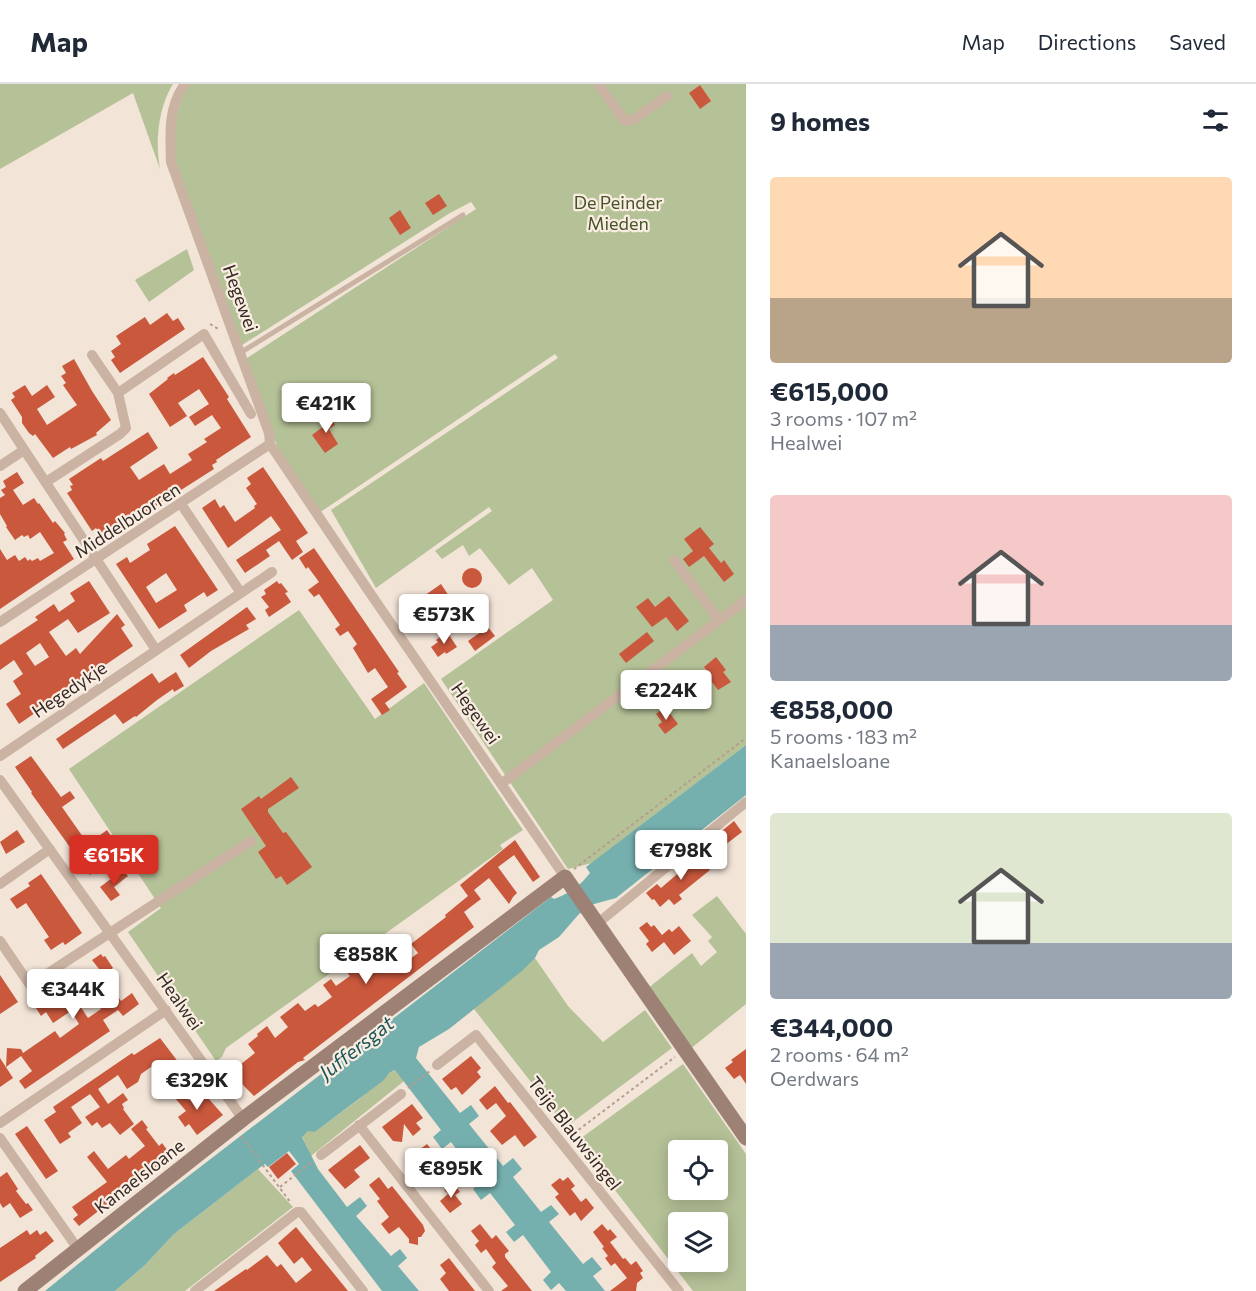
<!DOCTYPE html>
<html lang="en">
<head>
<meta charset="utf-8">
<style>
  :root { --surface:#fff; --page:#f2f2f3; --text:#1f2937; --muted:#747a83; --line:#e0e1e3; --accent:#d93025 }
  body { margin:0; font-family:Commissioner,sans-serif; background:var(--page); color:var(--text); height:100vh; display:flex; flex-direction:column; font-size:22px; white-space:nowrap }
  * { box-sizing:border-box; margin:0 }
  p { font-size:20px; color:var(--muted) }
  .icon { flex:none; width:33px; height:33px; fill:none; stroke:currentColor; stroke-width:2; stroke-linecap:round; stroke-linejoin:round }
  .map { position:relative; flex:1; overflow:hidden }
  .panel { display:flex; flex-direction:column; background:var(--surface); width:510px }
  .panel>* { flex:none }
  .tools { position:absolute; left:668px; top:1056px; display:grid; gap:12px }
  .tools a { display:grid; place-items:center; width:60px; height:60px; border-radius:6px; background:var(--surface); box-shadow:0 3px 15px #0003; font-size:30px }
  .price { position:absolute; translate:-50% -51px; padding:0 14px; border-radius:6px; background:#fff; color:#222; font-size:20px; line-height:39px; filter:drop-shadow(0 2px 3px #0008) }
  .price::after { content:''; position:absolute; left:50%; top:36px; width:18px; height:14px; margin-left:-9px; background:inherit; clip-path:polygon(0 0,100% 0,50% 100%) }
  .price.current { background:var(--accent); color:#fff }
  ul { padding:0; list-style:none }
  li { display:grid; align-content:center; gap:12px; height:318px; padding:0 24px }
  li span { display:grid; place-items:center; height:186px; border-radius:6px; color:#555 }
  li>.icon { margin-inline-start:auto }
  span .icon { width:108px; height:108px; fill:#fffc; stroke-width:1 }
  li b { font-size:26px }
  h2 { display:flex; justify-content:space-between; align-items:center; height:72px; padding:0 24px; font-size:26px }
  header { display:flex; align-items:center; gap:36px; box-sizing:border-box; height:84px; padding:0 30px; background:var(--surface); border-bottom:2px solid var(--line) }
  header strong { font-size:28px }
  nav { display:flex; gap:33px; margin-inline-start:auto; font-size:21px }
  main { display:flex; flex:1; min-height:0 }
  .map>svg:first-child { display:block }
  .green { fill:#b5c197; fill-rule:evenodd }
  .water { fill:#75b0af }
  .building { fill:#ca583d; fill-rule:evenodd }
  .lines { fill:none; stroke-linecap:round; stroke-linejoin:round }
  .path { stroke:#b69d8d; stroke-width:2; stroke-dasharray:3 3; stroke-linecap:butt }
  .lane { stroke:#cab3a3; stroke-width:5 }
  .street { stroke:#cab3a3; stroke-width:10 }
  .secondary { stroke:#9d8175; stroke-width:15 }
  .labels { text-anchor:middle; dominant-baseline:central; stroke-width:4.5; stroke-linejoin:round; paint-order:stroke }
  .park-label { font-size:18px; fill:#465428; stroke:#faeee3 }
  .street-label { font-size:18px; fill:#352925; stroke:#faeee3 }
  .water-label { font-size:20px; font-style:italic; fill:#1a5657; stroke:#faeee3 }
</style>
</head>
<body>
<header>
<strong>Map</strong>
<nav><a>Map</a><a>Directions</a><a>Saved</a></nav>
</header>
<main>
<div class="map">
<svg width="746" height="1207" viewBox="0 0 746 1207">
  <rect width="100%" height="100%" fill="#f2e4d7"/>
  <path class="green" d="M0 0H173C158 24 155 58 160 85L133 9 0 85Z
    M189 0H746V661L592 779 568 785 441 595 553 516 532 484 509 501 480 464 469 472 463 461 442 475 435 467 492 427 489 423 376 504 331 426 558 274 555 270 319 429 279 367 244 276 476 125 471 118 450 129 242 261 176 80C173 53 174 24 189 0Z
    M187 165 194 186 149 218 135 196Z
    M299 526 375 635 424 599 523 746 500 761 503 765 226 964 222 973 216 977 128 848 161 824 69 685Z
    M717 812 746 850V920L689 966 647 905 692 869 701 882 717 868 708 857 712 853 692 831Z
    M535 874 568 922 603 958 645 926 672 964 566 1043 474 925Z
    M683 980 746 1070V1207H693L577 1057ZM678 1066H717V1106H678ZM678 1138H717V1178H678Z
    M396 986 404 997 311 1072 302 1052 308 1047 319 1045 358 1016 389 989Z
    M258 1085 293 1123 185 1207H115L145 1181 174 1150Z"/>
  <path class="water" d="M746 661V711L616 814 594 820 579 830 559 853 539 866 535 874 522 887 449 945 419 963 416 974 460 1029 471 1021 479 1032 469 1040 503 1082 513 1074 522 1085 513 1093 541 1128 551 1121 559 1130 549 1138 583 1180 592 1173 602 1185 593 1192 605 1207H566L559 1199 551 1206 543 1196 551 1188 523 1151 514 1158 506 1148 515 1141 490 1109 481 1116 473 1105 481 1098 451 1058 442 1065 433 1053 441 1046 395 986 389 989 384 996 319 1045 314 1048 308 1047 302 1053 318 1085 347 1123 360 1113 367 1122 356 1132 391 1172 400 1165 407 1174 398 1182 419 1207H382L291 1087 299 1080 289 1067 268 1083 265 1080 258 1085 174 1150 145 1181 115 1207H45L147 1124 551 813 554 815C570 809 580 802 590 789L586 783Z"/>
  <path class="building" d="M700 1 711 17 700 25 689 9Z
    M439 110 447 122 433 131 425 119Z
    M400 126 411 144 400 151 389 134Z
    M167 229 173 237 178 234 185 245 120 289 111 276 115 273 111 267 121 260 116 252 145 233 150 241Z
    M203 273 229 313 227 315 251 353 216 376 217 378 212 381 214 385 134 436 132 433 102 453 96 444 92 447 67 409 72 406 70 402 73 401 69 395 101 374 103 377 148 348 158 364 130 383 139 396 164 380 170 390 192 376 188 370 207 358 204 355 221 344 212 331 195 342 189 333 209 320 199 305 178 319 187 332 170 343 149 310 168 295 167 294 174 289 175 291Z
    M74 275 92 307 111 336 96 349 97 351 71 365 70 363 53 374 35 350 33 352 29 349 22 339V333L11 316 15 313 12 309 25 301 32 312 47 301 55 313 37 325 47 341 77 321 63 301 66 299 61 292 66 289 62 282Z
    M328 329 335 341 329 345 338 360 325 369 312 351 324 342 319 335Z
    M263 383 308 449 296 457 303 468 292 476 279 457 266 466 270 472 245 489 236 476 281 446 271 432 228 464 202 424 215 415 220 424 224 421 235 438 255 424 254 422 257 420 246 404 251 400 247 394Z
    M17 388 24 399 13 406 23 421 34 414 38 420 39 419 53 439 55 437 65 449 64 450 67 456 63 458 74 475 0 525V465L7 476 15 471 19 477 25 473 28 477 30 475 32 477 38 474 40 477 54 469 40 448 30 455 28 451 24 453 22 451 15 456 6 443 7 442 0 430V414L5 411 1 406 6 403 3 397Z
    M175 442 218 506 207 513 204 508 184 521 187 527 159 545 116 480 127 473 130 479 150 466 147 460ZM166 489 177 506 156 519 146 503Z
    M700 443 714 460 709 464 721 479 724 476 734 490 724 498 704 472 689 483 683 475 693 467 684 455Z
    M314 464 399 588 397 589 407 603 385 619 390 626 382 631 371 615 388 603 375 584 368 589 353 564 357 560 348 547 340 552 335 545 340 541 319 510 314 513 308 506 319 498 308 483 306 485 299 474Z
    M462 494a10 10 0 1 1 20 0a10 10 0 1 1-20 0Z
    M89 497 110 529 78 549 68 535 49 548 66 572 76 564 80 570 117 530 125 541 121 544 133 562 19 640 6 620 21 610 13 597 23 590 14 576 0 586V561L38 536 35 533 54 520 59 528 75 517 70 509ZM40 559 49 573 35 582 26 569Z
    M277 497 279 500 281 499 288 508 285 509 291 518 269 533 265 526 269 523 261 513 266 510 264 506Z
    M441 500 465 536 442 551 418 516Z
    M669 512 689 537 677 547 666 533 652 543 636 523 648 514 655 523Z
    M247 523 256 535 246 541 249 545 211 567 189 584 180 571Z
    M488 543 495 552 475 567 468 557Z
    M447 548 457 563 446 570 445 568 438 573 431 563 438 558 436 556Z
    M647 548 654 557 626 579 619 570Z
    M716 573 726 586 723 588 731 598 718 606 708 593 710 591 704 583Z
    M176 588 184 602 174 608 173 605 157 616 136 633 135 632 123 640 115 630 63 665 56 655 152 589 159 599Z
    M665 623 678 640 665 650 658 641 662 638 656 630Z
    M31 672 61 713 70 707 75 714 62 723 88 760 107 746 113 755 114 759 93 774 100 784 90 791 31 709 32 708 15 683Z
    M291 693 299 704 268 725V728L283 749 286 748 312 783 287 801 281 792 276 795 258 768 266 762 241 725 259 712 261 715Z
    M734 737 742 748 725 761 717 751Z
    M17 746 25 758 6 770 0 758Z
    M515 756 540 793 533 798 514 771 498 783 517 809 513 813 509 820 489 794 474 806 481 815 464 828 474 843 303 974 305 976 298 978 254 1012 244 1002 230 984 239 977 241 980 255 969 248 960 258 952 257 950 267 942 275 954 288 943 280 933 298 919 305 927 315 920 318 923 332 913 323 901 331 895 336 902 350 892 344 885 380 860 398 884 418 869 411 860 446 833 445 831 468 812 460 801Z
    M703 768 710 776 705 780 710 786 679 811 682 815 674 821 669 815 660 823 654 815 652 816 646 809 657 800 661 804 690 779 688 777Z
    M123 786 128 792 114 803 120 811 111 817 100 803Z
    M41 790 82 849 65 861 63 858 51 866 44 856 49 853 26 819 17 825 10 815 30 802 28 799Z
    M647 838 651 843 654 841 662 851 669 845 672 848 679 842 691 857 674 871 664 858 652 868 646 860 649 857 639 844Z
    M101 870 103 873 105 872 113 884 106 889 109 895 107 896 121 917 132 909 139 920 123 932 118 926 103 936 110 947 25 1005 19 997 32 987 21 972 6 983 7 964 21 965 23 969 55 947 60 954 79 940 71 927 53 939 46 928 41 932 36 924 46 917 42 910 77 887 83 896 99 885 92 876ZM89 907 101 925 88 934 76 916Z
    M0 891 18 918 0 930Z
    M160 954 182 983 173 989 170 986 159 994 151 983 141 990 138 998 127 1005 118 991 98 1005 108 1020 123 1009 128 1016 122 1020 124 1024 123 1025 134 1040 120 1051 110 1039 102 1044 97 1038 92 1042 85 1033 100 1023 90 1010 71 1023 82 1039 68 1049 71 1053 60 1060 44 1036 56 1028 53 1023 132 969 134 971Z
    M746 965V1000L740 991 734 995 725 984 733 978 731 976Z
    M471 972 481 984 477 988 481 993 462 1011 456 1003 451 1006 442 995Z
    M0 974 13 994 0 1003Z
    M178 1002 189 1016 201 1006 223 1031 197 1051 189 1040 185 1043 178 1033 186 1027 170 1008Z
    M495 1002 508 1019 510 1018 537 1053 524 1063 515 1051 502 1061 490 1047 506 1032 496 1019 487 1026 479 1016Z
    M412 1020 423 1034 416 1039 421 1045 413 1052 404 1040 402 1058 393 1057 382 1043Z
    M142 1036 148 1044 146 1045 159 1062 162 1059 171 1071 79 1142 73 1135 78 1131 72 1123 107 1098 87 1073 94 1067 108 1085 126 1071 129 1075 145 1062 131 1045Z
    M27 1042 58 1087 46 1095 15 1050Z
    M427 1060 438 1074 432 1080 441 1093 429 1102 419 1090 423 1087 417 1080 422 1075 416 1068Z
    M360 1061 370 1074 354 1086 360 1093 345 1105 328 1086Z
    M287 1069 296 1080 278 1095 269 1083Z
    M7 1088 18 1105 16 1107 26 1120 28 1119 33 1126 20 1134 10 1119 3 1124 0 1119V1093Z
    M379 1093 388 1105 392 1102 423 1141 425 1147 421 1153H418V1161L409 1159V1155L399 1143 389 1150 381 1140 389 1133 377 1117 380 1115 369 1101Z
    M568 1093 575 1102 571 1105 581 1118 586 1114 594 1124 581 1137 575 1128 570 1132 555 1113 559 1110 551 1101 560 1094 563 1097Z
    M453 1099 460 1108 455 1111 462 1120 450 1129 440 1117 448 1110 444 1106Z
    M480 1140 492 1155 496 1151 509 1167 505 1170V1173L532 1207H501L508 1202 492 1183 496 1179 486 1165 481 1169 475 1161 479 1157 471 1147Z
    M602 1140 608 1147 610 1145 617 1153 606 1161 610 1158 623 1175 625 1174 631 1181 636 1177 643 1187 640 1189 643 1194 637 1199 636 1207H610L627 1194 615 1179 611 1182 605 1174 608 1172 602 1164 604 1163 593 1148Z
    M296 1143 348 1207H214L246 1185 247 1186 267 1171 277 1183 281 1180 296 1199 312 1186 302 1173 294 1180 278 1159Z
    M27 1146 30 1151 37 1146 40 1151 46 1147 54 1157 35 1172 36 1174 0 1198V1164Z
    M449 1174 456 1183 475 1207H449L440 1195 446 1189 440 1181Z"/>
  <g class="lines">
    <path class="path" d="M210 240 220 246
      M574 785 746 654
      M408 1004 430 987
      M241 1052 291 1119
      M569 1053 675 973
      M280 1103 313 1077"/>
    <path class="lane" d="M240 269 463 131"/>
    <path class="street" d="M185 0C168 22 170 51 171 78L269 349 270 360 368 506 565 793
      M598 0 625 37 634 35 667 12
      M118 309 204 250 251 330
      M0 329 156 566
      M0 382 24 366
      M46 398 120 350 126 344 118 309 92 271
      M181 420 241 509
      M674 476 719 536
      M0 538 270 360
      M0 672 272 488
      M0 696 243 1035
      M501 700 746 516
      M0 800 50 765
      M598 839 746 718
      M0 857 30 901 251 757
      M437 981 476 951 679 1207
      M0 1039 166 926
      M359 1041 489 1207
      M0 1054 78 1165
      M321 1071 401 1010
      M195 1207 297 1128H301L363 1207"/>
    <path class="secondary" d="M25 1207 243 1035 565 793 746 1054"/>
  </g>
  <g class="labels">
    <g class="park-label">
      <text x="618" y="118">De Peinder<tspan x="618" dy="21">Mieden</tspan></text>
    </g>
    <g class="street-label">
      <text transform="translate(241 214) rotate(70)">Hegewei</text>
      <text transform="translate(127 436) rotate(-33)">Middelbuorren</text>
      <text transform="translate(69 605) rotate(-34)">Hegedykje</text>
      <text transform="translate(476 629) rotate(55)">Hegewei</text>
      <text transform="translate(180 917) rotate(55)">Healwei</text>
      <text transform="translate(575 1049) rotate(52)">Teije Blauwsingel</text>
      <text transform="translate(139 1092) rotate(-38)">Kanaelsloane</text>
    </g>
    <g class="water-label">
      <text transform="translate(356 963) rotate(-38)">Juffersgat</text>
    </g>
  </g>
</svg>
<div class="tools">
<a><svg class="icon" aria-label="locate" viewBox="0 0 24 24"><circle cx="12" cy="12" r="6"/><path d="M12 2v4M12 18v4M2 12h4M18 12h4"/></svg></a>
<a><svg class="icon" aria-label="layers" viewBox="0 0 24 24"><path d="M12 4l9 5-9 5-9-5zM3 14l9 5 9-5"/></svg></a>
</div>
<b class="price" style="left:326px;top:350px">€421K</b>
<b class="price" style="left:444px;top:561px">€573K</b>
<b class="price" style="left:666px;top:637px">€224K</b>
<b class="price" style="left:681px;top:797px">€798K</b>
<b class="price current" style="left:114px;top:802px">€615K</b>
<b class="price" style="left:366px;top:901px">€858K</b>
<b class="price" style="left:73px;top:936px">€344K</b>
<b class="price" style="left:197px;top:1027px">€329K</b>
<b class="price" style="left:451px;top:1115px">€895K</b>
</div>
<section class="panel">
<h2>9 homes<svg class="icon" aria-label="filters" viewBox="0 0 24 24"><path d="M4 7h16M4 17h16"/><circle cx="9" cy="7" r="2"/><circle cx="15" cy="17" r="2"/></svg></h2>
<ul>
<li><span style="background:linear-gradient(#ffd9b3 65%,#b9a48a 0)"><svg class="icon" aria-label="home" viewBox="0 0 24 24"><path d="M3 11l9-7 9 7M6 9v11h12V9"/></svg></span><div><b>€615,000</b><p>3 rooms · 107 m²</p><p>Healwei</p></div></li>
<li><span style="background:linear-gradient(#f6c9c9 70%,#9aa5b1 0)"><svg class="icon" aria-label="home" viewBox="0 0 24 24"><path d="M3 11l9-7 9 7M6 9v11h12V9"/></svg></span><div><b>€858,000</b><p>5 rooms · 183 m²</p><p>Kanaelsloane</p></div></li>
<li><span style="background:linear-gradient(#dfe7d0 70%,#9aa5b1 0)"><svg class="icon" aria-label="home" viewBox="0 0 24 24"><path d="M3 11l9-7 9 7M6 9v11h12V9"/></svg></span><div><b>€344,000</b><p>2 rooms · 64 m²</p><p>Oerdwars</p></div></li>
</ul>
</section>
</main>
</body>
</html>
